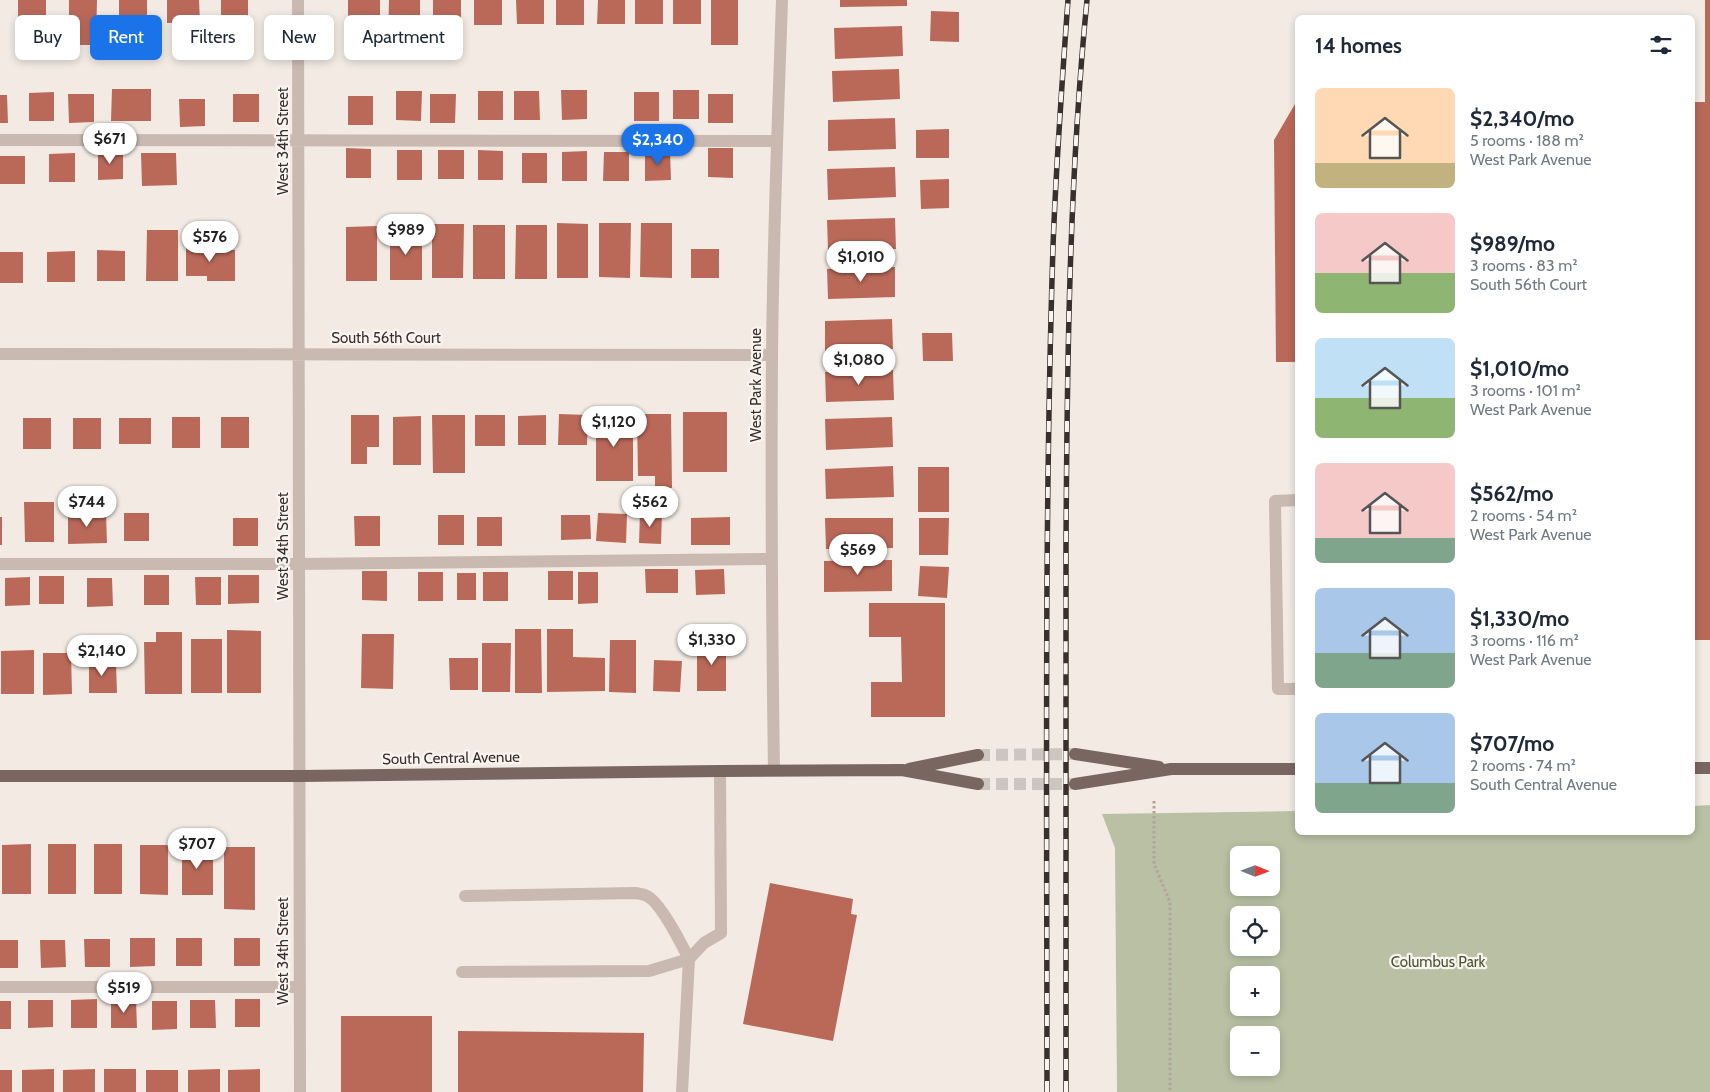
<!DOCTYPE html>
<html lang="en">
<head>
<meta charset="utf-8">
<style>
  :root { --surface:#fff; --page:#f6f6f7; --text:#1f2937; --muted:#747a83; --accent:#1a73e8 }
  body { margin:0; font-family:Cabin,sans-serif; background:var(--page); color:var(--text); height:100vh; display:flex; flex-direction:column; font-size:19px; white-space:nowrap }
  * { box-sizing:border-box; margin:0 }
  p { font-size:16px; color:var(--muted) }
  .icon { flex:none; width:28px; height:28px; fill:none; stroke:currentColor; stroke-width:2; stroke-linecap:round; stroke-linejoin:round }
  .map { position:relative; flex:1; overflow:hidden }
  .side { position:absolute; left:1295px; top:15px; width:400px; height:820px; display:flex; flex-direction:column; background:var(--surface); border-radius:8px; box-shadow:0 2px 8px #0003 }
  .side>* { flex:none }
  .top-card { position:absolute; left:15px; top:15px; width:475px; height:45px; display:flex; gap:10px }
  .needle { width:32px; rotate:91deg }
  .tools { position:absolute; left:1230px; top:846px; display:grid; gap:10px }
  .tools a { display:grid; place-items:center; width:50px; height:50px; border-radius:8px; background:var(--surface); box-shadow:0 2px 8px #0003; font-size:25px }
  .price { position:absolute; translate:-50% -42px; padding:0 11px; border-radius:18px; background:#fff; color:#222; font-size:16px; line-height:32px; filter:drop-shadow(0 1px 2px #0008) }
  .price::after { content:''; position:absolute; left:50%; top:30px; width:15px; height:11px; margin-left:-8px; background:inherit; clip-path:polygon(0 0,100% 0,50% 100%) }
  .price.on { background:var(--accent); color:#fff }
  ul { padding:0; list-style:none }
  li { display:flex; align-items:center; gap:15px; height:125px; padding:0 20px }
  li span { display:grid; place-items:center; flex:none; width:140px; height:100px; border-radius:8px; color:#555 }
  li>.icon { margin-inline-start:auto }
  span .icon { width:60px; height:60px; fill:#fffc; stroke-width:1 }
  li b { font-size:21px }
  h2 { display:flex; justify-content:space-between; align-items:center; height:60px; padding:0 20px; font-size:21px }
  .tag { padding:0 18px; border-radius:8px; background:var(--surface); box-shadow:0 2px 8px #0003; font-size:18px; line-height:45px }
  .tag.on { background:var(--accent); color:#fff }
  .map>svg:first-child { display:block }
  .green { fill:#b9c0a4; fill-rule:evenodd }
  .building { fill:#ba6959 }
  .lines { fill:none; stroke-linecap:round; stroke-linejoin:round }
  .major-tunnel { stroke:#cdc5bf; stroke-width:12; stroke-dasharray:12 6; stroke-linecap:butt }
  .path { stroke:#b5a39a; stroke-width:3; stroke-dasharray:2.5 2.5; stroke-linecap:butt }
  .minor { stroke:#c9b9b0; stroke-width:12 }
  .major { stroke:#796660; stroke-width:12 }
  .rail-casing { stroke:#39302d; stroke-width:5.5 }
  .rail { stroke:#f9f4ef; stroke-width:4; stroke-dasharray:11; stroke-linecap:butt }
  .labels { text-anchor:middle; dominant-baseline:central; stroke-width:4.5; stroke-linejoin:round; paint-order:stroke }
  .street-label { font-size:15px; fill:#39302d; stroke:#f9f4ef }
  .park-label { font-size:15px; fill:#4b5533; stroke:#f9f4ef }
</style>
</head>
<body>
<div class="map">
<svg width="1710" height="1092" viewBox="0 0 1710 1092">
  <rect width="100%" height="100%" fill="#f2eae3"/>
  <path class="green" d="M1710 805V1092H1117L1115 848 1102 814 1297 811 1298 832H1692L1693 806ZM1239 855H1271V888H1239ZM1239 915H1271V948H1239ZM1239 975H1271V1008H1239ZM1239 1035H1271V1068H1239Z"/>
  <path class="building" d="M18 0H46V48H18Z
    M69 0H97L96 45H69Z
    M119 0H147V26L119 27Z
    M167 0H199L200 22 167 23Z
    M221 0H248V26H221Z
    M348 0H380V48H348Z
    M389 0H420V48H388Z
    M433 0H461V25H433Z
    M474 0H502V25H474Z
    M516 0H544V24H517Z
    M556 0H584V25H556Z
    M598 0H625V24H597Z
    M635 0H663V24H635Z
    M673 0H701V24H673Z
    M711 0H738V45H711Z
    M840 0H907V6L840 7Z
    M1705 0H1710V640H1692V102H1705Z
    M931 11 959 12V42L930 41Z
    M902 26 903 56 835 59 834 28Z
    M899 69 900 99 833 102 832 71Z
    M112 89H151V121H111Z
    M561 90H587V119L562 120Z
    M673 90H699V119H673Z
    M396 91H422L421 121 396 120Z
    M478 91H503V120H478Z
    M514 91H539L540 120H514Z
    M54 92V121H29V93Z
    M634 92H659V121H634Z
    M68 94H94V122L69 123Z
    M233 94H259V122H233Z
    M430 94H456L455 123H430Z
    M708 94H733V123H708Z
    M0 95H7L8 123H0Z
    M348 96H373V125H348Z
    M179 99H205V126L180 127Z
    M1295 104H1298V362H1276L1274 140Z
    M895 118 896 149 828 151V120Z
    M949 129V158H916V130Z
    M346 148 371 149V178H346Z
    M708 148H733V178L708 177Z
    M397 150H422V180H397Z
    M438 150H464V179H438Z
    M478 150 503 151V180H478Z
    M98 151H123V179L98 180Z
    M587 151V181H562V152Z
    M645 151H670L671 180 645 181Z
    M604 152H629V181H603Z
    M75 153V182H49V154Z
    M141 153H176L177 185 142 186Z
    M522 153H547V183H522Z
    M0 156H25V184H0Z
    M895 167 896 197 828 200 827 169Z
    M949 179V208L921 209 920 180Z
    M895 218 896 249 828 250 827 220Z
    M557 223 588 224V278H557Z
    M599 223H631L630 278 599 277Z
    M641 223H672V278L640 277Z
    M432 224H464L463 278H432Z
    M473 225H505V279H473Z
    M516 225H547V279H515Z
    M377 226V281H346V227Z
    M147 230H178V281H146Z
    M390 231H422V280H390Z
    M186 244H209V250H235V281H207V276H186Z
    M691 249H719V278H691Z
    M97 250 125 251V281H97Z
    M75 251V282H47V252Z
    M0 252H23V283H0Z
    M895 267V297L828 299 827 269Z
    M892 319 893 349 825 352V321Z
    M922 333H952L953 361H923Z
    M893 370 894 400 826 402 825 372Z
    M683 412H727V472H683Z
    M559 414 588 415 587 445H558Z
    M637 414H671L672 488H655V476H638Z
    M351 415H379V447H367V464H351Z
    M432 415H465V473H433Z
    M475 415H505V446H475Z
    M546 415V445H518V416Z
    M596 415H633V481H596Z
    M421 416V465H393V417Z
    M172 417H200V448H172Z
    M221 417H249V448H221Z
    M892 417 893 447 826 450 825 419Z
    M23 418H51V449H23Z
    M73 418H101V449H73Z
    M119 418H151V444H119Z
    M893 466 894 497 826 499 825 469Z
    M918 467H949V512H918Z
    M24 502H54V542H25Z
    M640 512 662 513 661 544 639 543Z
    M68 513H106L107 543 68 544Z
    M124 513H149V541H124Z
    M598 513 627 514 626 543 596 541Z
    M438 515H464V545H438Z
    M561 515H590L591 539 561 540Z
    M354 516H380V546H355Z
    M0 517H2V545H0Z
    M477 517H502V546H477Z
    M730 517V545H691V518Z
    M233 518H258V546H233Z
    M825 518H893V548L826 549Z
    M919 518H949L948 555H919Z
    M892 560V591L824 592V561Z
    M920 566 949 567 947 598 918 596Z
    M645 569H678V593H646Z
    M724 569 725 594 696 595 695 570Z
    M362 571H387V601L362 600Z
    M548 571H573V600H548Z
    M418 572H443V601H418Z
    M483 572H508V601H483Z
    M578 572H598V603L578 604Z
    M457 573H476V600H457Z
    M144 575H169V605H144Z
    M228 575H259V603L228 604Z
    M39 576H64V604H39Z
    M30 577V605L5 606V578Z
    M195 577H221V605H196Z
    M87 578H112L113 606 87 607Z
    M869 603H945V717H871V682H902L901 637H869Z
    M515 629H541L542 693H515Z
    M547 629H573V657L605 658V691L547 692Z
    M227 630 261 631V693H227Z
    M156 632H182V694H145L144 642H156Z
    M362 634H394L393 689 361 688Z
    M191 639H222V693H191Z
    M610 640H636V693L609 692Z
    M697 642H726V691H697Z
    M482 643H511L510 692H482Z
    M34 650V694H1V651Z
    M43 653H71L72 694 43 695Z
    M89 657H102V664H116L117 693H89Z
    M449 658H478V690H450Z
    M654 660 682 661 680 692 653 691Z
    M31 844V894H2V845Z
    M48 844H76V894H48Z
    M94 844H122V894H94Z
    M140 845H168V895L140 894Z
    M182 846H213V895H182Z
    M224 847H255V910L224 909Z
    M770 883 853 899 851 914 857 915 833 1041 743 1024Z
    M130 938H155V966L130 967Z
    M176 938H202V966H176Z
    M234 938H260V966H234Z
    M84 939H110V967H85Z
    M0 940H18V968H0Z
    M40 940H65L66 967 41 968Z
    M97 999V1028H71V1000Z
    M235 999H260V1027H235Z
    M28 1000H53V1027L28 1028Z
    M111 1000H136L137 1028H111Z
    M190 1000H215L216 1028H190Z
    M0 1001H11V1029H0Z
    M152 1001H177V1029L152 1030Z
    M341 1016H432V1092H341Z
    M458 1031 644 1033 643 1092H458Z
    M54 1069V1092H22V1070Z
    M95 1069V1092H63V1070Z
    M104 1069H136V1092H104Z
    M220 1069V1092H188V1070Z
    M260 1069V1092H228V1070Z
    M0 1070H12V1092H0Z
    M146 1070H178V1092H146Z"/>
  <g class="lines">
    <path class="major-tunnel" d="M978 755 1075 754
      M978 784H1075"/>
    <path class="path" d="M1154 801V864L1170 902V1092"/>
    <path class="minor" d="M298 0 300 1092
      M0 140 777 141
      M0 354 772 355
      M1298 500 1275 501 1278 689H1298
      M0 564H300L771 559
      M774 770C772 632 771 494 772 356 773 237 778 119 782 0
      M462 972 649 971 689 959C682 945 660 902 647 896 644 894 639 894 636 893L465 896
      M0 987H299
      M682 1092 689 959 704 943 721 933 720 771"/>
    <path class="major" d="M1075 754 1159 767
      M1692 768H1710
      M909 769 978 755
      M0 776H300L720 771 902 770 978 784
      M1075 784 1171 769H1298"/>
    <g class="rail-casing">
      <path id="rail" d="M1047 1092C1047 810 1044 528 1053 247 1056 164 1062 82 1068 0
        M1066 1092C1066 911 1065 730 1066 548 1067 365 1069 182 1087 0"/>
    </g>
    <use href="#rail" class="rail"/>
  </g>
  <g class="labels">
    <g class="street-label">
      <text transform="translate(283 141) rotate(-90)">West 34th Street</text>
      <text x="386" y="338">South 56th Court</text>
      <text transform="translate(756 385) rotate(-90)">West Park Avenue</text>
      <text transform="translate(283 546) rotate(-90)">West 34th Street</text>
      <text transform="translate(451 758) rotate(-1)">South Central Avenue</text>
      <text transform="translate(283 951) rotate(-90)">West 34th Street</text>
    </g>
    <g class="park-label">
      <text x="1438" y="962">Columbus Park</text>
    </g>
  </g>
</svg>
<div class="tools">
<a><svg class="needle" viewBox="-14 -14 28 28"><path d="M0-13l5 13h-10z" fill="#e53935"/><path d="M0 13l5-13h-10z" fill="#747a83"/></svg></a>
<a><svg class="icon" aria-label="locate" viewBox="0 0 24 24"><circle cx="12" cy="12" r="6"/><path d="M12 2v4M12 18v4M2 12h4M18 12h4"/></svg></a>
<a>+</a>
<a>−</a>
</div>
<b class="price" style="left:110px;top:165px">$671</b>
<b class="price on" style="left:658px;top:166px">$2,340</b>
<b class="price" style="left:406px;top:256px">$989</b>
<b class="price" style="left:210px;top:263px">$576</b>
<b class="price" style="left:861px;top:283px">$1,010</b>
<b class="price" style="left:859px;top:386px">$1,080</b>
<b class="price" style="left:614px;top:448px">$1,120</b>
<b class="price" style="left:87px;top:528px">$744</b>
<b class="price" style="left:650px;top:528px">$562</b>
<b class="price" style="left:858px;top:576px">$569</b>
<b class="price" style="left:712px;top:666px">$1,330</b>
<b class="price" style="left:102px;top:677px">$2,140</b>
<b class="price" style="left:197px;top:870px">$707</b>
<b class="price" style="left:124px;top:1014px">$519</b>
<div class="top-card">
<a class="tag">Buy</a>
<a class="tag on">Rent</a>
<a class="tag">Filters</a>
<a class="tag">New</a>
<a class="tag">Apartment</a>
</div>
<section class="side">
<h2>14 homes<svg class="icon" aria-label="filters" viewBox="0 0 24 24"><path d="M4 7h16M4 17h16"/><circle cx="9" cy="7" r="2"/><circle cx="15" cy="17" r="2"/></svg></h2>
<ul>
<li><span style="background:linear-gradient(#ffd9b3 75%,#c2b280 0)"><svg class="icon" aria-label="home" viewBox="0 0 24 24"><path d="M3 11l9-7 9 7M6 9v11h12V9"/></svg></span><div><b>$2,340/mo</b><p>5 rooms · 188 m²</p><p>West Park Avenue</p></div></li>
<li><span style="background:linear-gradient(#f6c9c9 60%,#8fb573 0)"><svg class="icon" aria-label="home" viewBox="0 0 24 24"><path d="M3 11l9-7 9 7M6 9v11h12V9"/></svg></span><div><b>$989/mo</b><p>3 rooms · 83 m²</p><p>South 56th Court</p></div></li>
<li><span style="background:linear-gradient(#bfe0f5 60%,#8fb573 0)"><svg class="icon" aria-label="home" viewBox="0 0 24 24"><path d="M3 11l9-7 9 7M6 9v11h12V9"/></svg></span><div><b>$1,010/mo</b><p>3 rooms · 101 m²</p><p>West Park Avenue</p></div></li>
<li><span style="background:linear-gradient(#f6c9c9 75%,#7fa58c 0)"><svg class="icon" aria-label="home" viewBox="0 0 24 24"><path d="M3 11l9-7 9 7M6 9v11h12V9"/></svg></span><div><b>$562/mo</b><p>2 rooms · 54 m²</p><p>West Park Avenue</p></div></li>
<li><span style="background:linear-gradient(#a9c7e8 65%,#7fa58c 0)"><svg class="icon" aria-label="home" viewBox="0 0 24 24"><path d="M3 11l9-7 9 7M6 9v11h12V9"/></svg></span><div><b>$1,330/mo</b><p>3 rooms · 116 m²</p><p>West Park Avenue</p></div></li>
<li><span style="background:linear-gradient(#a9c7e8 70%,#7fa58c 0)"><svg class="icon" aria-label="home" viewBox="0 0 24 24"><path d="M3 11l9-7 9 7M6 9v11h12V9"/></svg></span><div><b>$707/mo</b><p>2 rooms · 74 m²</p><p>South Central Avenue</p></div></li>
</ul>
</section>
</div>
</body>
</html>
